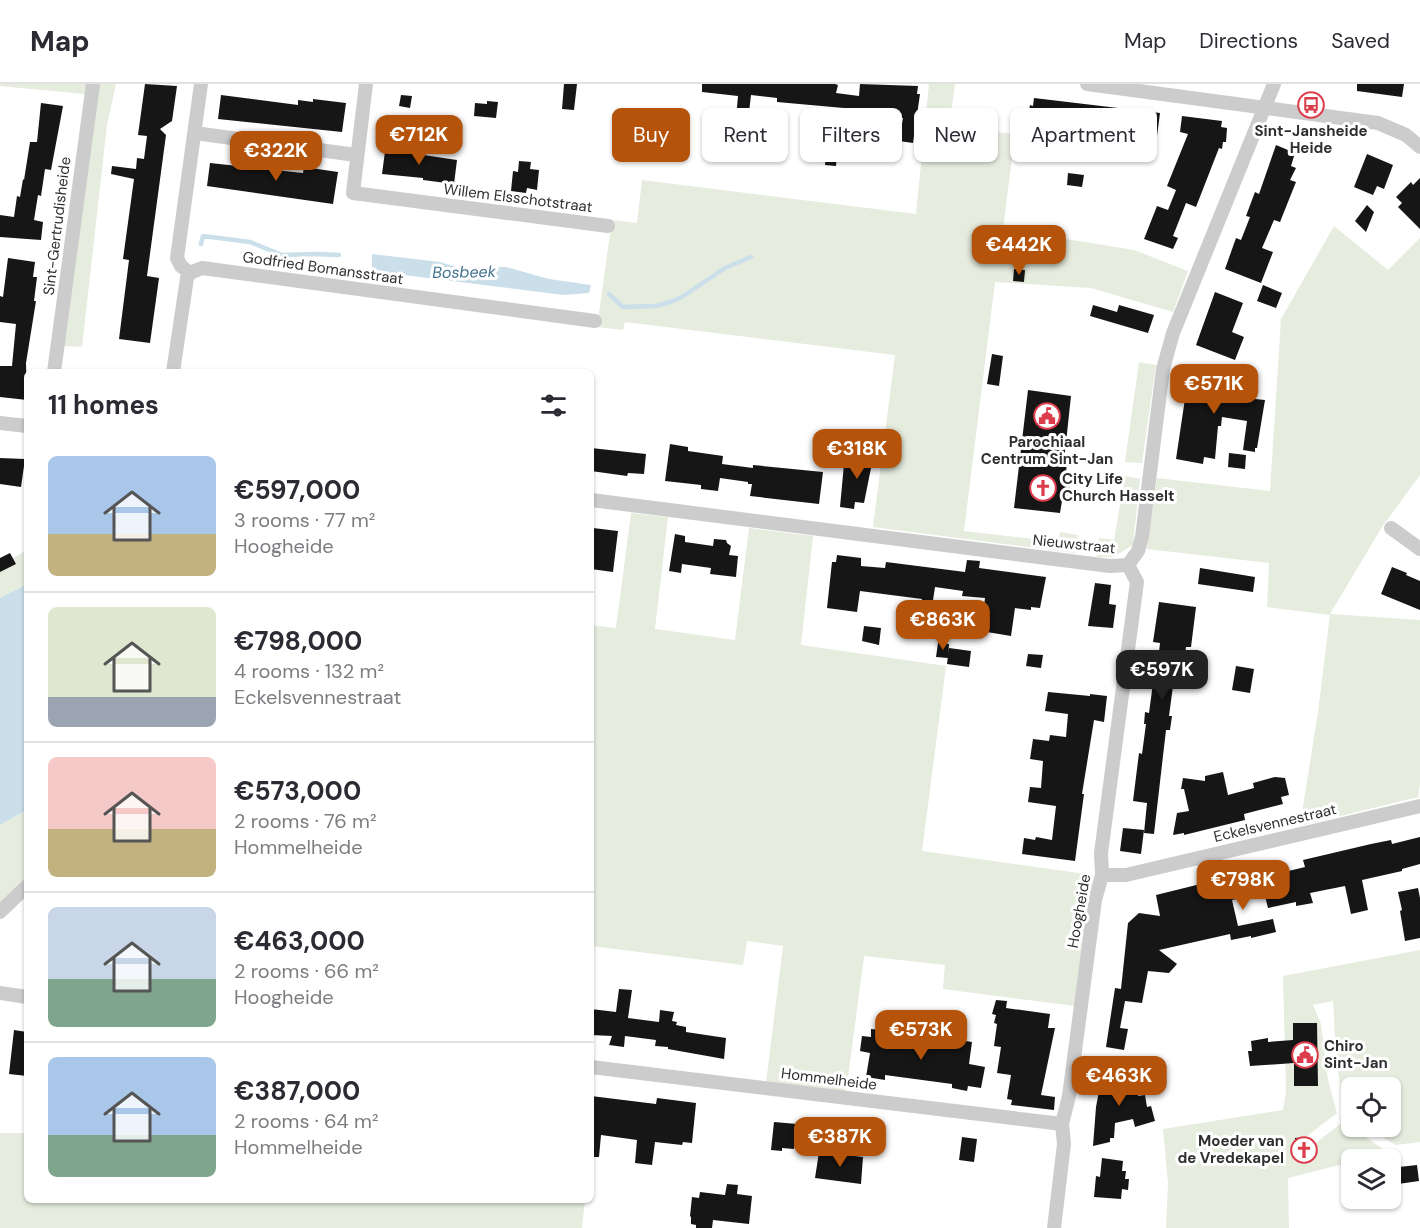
<!DOCTYPE html>
<html lang="en">
<head>
<meta charset="utf-8">
<style>
  :root { --surface:#fff; --page:#f2f2f3; --text:#2b2b33; --muted:#7c7c81; --line:#e1e1e2; --accent:#b45309 }
  body { margin:0; font-family:"DM Sans",sans-serif; background:var(--page); color:var(--text); height:100vh; display:flex; flex-direction:column; font-size:22px; white-space:nowrap }
  * { box-sizing:border-box; margin:0 }
  p { font-size:20px; color:var(--muted) }
  .icon { flex:none; width:33px; height:33px; fill:none; stroke:currentColor; stroke-width:2; stroke-linecap:round; stroke-linejoin:round }
  .map { position:relative; flex:1; overflow:hidden }
  .details { position:absolute; left:24px; top:285px; width:570px; height:834px; display:flex; flex-direction:column; background:var(--surface); border-radius:9px; box-shadow:0 2px 4px #0004 }
  .details>* { flex:none }
  .guide { position:absolute; left:612px; top:24px; width:570px; height:54px; display:flex; gap:12px }
  .buttons { position:absolute; left:1341px; top:993px; display:grid; gap:12px }
  .buttons a { display:grid; place-items:center; width:60px; height:60px; border-radius:9px; background:var(--surface); box-shadow:0 2px 4px #0004; font-size:30px }
  .price { position:absolute; translate:-50% -51px; padding:0 14px; border-radius:12px; background:var(--accent); color:#fff; font-size:20px; line-height:39px; filter:drop-shadow(0 2px 3px #0008) }
  .price::after { content:''; position:absolute; left:50%; top:36px; width:18px; height:14px; margin-left:-9px; background:inherit; clip-path:polygon(0 0,100% 0,50% 100%) }
  .price.on { background:#222; color:#fff }
  ul { padding:0; list-style:none }
  li { display:flex; align-items:center; gap:18px; height:150px; padding:0 24px }
  li+li { border-top:2px solid var(--line) }
  li span { display:grid; place-items:center; flex:none; width:168px; height:120px; border-radius:9px; color:#555 }
  li>.icon { margin-inline-start:auto }
  span .icon { width:72px; height:72px; fill:#fffc; stroke-width:1 }
  li b { font-size:26px }
  h2 { display:flex; justify-content:space-between; align-items:center; height:72px; padding:0 24px; font-size:26px }
  .chip { padding:0 21px; border-radius:9px; background:var(--surface); box-shadow:0 2px 4px #0004; font-size:21px; line-height:54px }
  .chip.on { background:var(--accent); color:#fff }
  header { display:flex; align-items:center; gap:36px; box-sizing:border-box; height:84px; padding:0 30px; background:var(--surface); border-bottom:2px solid var(--line) }
  header strong { font-size:28px }
  nav { display:flex; gap:33px; margin-inline-start:auto; font-size:21px }
  .map>svg:first-child { display:block }
  .green { fill:#e6ecde }
  .water { fill:#cbdfea }
  .lines { fill:none; stroke-linecap:round; stroke-linejoin:round }
  .stream { stroke:#cbdfea; stroke-width:4.5 }
  .building { fill:#161616 }
  .minor { stroke:#ccc; stroke-width:14 }
  .labels { text-anchor:middle; dominant-baseline:central; stroke-width:6; stroke-linejoin:round; paint-order:stroke }
  .poi-label { font-size:15px; font-weight:bold; fill:#2f2f2f; stroke:#fff }
  .street-label { font-size:15px; fill:#2f2f2f; stroke:#fff }
  .water-label { font-size:16px; font-style:italic; fill:#41728e; stroke:#fff }
</style>
</head>
<body>
<header>
<strong>Map</strong>
<nav><a>Map</a><a>Directions</a><a>Saved</a></nav>
</header>
<div class="map">
<svg width="1420" height="1144" viewBox="0 0 1420 1144">
  <rect width="100%" height="100%" fill="#fff"/>
  <path class="green" d="M0 0H87L85 10 0 2Z
    M97 0H116L107 41 82 263 64 262Z
    M929 0H955L949 44 1015 50 1003 145 1134 166 1188 187 1173 228 1091 204 995 198 964 447 1058 458 1060 448 1078 451 1075 469 873 443 895 271 625 238 623 246 597 243 612 136 637 139 642 96 916 130Z
    M1334 142 1388 186 1420 154V391L1382 443 1330 530 1420 536V699L1418 713 1300 742 1318 628 1330 531 1267 523 1269 479 1147 465 1157 394 1270 407 1281 235Z
    M1139 278 1156 281 1142 379 1125 378Z
    M1125 392 1140 395 1133 461 1113 473H1097L1099 454 1114 456Z
    M631 429 668 433 655 545 735 556 749 444 813 452 801 561 946 582 922 767 1093 791 1075 922 943 905 945 881 864 872 846 1009 766 999 783 862 747 857 743 881 591 862V541L616 544Z
    M27 466V500L0 514V482Z
    M27 726V795L0 821V741Z
    M1420 866V1058L1396 1061 1365 1043 1390 1042V1004H1352L1351 1030C1335 1012 1335 943 1333 917L1313 921 1321 940 1328 996 1337 1029 1306 1053 1313 1061 1343 1038 1389 1069 1364 1075 1352 1076 1351 1078 1288 1094 1289 1144H1166L1168 1099 1163 1045 1283 1026 1286 1008 1283 892Z
    M0 1049H27V1116H585L582 1144H0Z"/>
  <path class="water" d="M372 170 440 178 457 183H506L549 195 591 201 589 209 563 211 372 187Z
    M27 500V726L0 741V514Z"/>
  <g class="lines">
    <path class="stream" d="M201 160 203 152 250 158 282 171 315 170 339 171
      M609 210 623 223 656 222 670 218 682 213 725 184 751 173"/>
  </g>
  <path class="building" d="M145 0 177 2 172 37 160 45 166 51 147 192 159 194 150 259 119 255 129 176 123 175 134 95 111 90 112 82 136 85 137 74 144 75 147 52 138 51Z
    M564 0H577L574 26 562 25Z
    M702 0H835L838 1 836 9 859 12 860 0 918 2 917 10H920L913 59 899 57 903 34 873 30 869 54 852 52 855 25 777 18V14L751 11 747 46 735 44 738 12 702 8Z
    M1357 0H1404L1402 13 1357 7Z
    M221 11 298 21V16L313 18V15L346 19 342 48 218 35Z
    M401 11 412 12 410 24 399 22Z
    M1034 14 1160 29 1155 67 1045 53V48L1026 46 1030 21 1033 22Z
    M487 17 498 18 496 34 474 32 475 19 487 20Z
    M41 19 63 22 51 86 45 85 41 112 38 111 34 136 43 138 41 156 0 153V131L14 133 17 112 20 113 23 95 24 96 30 58H37Z
    M651 28 663 29 659 53 648 52Z
    M1182 32 1222 37 1221 43 1227 44 1226 58H1223L1222 65 1219 64 1196 123 1186 119 1173 152 1178 154 1173 165 1144 155 1157 122 1168 126 1176 106 1167 102 1188 50 1180 48Z
    M386 60 397 62V67L457 76 454 100 423 96V94L382 90Z
    M1276 61 1295 69 1291 82 1296 84 1290 96 1296 98 1280 138 1274 136 1262 164 1273 168 1261 199 1225 185 1236 154 1241 156 1250 133 1246 132 1255 108 1259 110Z
    M826 69 837 70 836 82 825 81Z
    M1367 70 1393 81 1384 105 1377 102 1373 111 1354 103Z
    M519 77 531 78 530 85 539 86 537 106 527 104 526 109 511 107 513 87 518 88Z
    M210 79 303 89 304 83 338 88 333 120 207 102Z
    M1068 89 1084 91 1082 103 1067 101Z
    M1420 94V145L1398 123 1402 119 1396 113 1411 98 1413 101Z
    M1367 121 1374 128 1366 148 1355 137Z
    M8 174 35 178 33 193H37L34 217H36L26 279 27 316 0 313V282H12L16 240 0 238V212L3 213Z
    M1014 185 1025 186 1024 198 1013 197Z
    M1263 201 1282 209 1276 224 1257 217Z
    M1215 208 1243 219 1232 248 1244 253 1235 276 1196 261Z
    M1093 221 1117 228 1119 221 1154 231 1148 249 1090 232Z
    M992 270 1003 272 999 302 987 300Z
    M1190 281 1228 286 1225 309 1226 312 1265 316 1257 364H1255V368L1243 366 1247 337 1222 333 1221 342H1218L1215 375 1204 373 1203 380 1176 375Z
    M1028 306 1071 312 1064 377H1067L1066 389 1071 390 1068 418 1062 417 1060 429 1014 424Z
    M670 360 688 363V367L723 372 722 380 753 384V381L823 388 819 420 750 412 752 400H748V398L720 394 718 407 701 405V401L665 397Z
    M862 363 875 364 864 419 855 418 854 425 840 423 844 380 860 383Z
    M591 364 646 370 644 390 628 389 627 392 591 387Z
    M1229 369 1246 371 1245 385 1228 383Z
    M0 374 25 375 21 403 0 400Z
    M593 444 618 447 613 488 591 485Z
    M675 450 685 452V458L713 462 714 455 726 456 727 459 731 462 729 471 738 472 736 493 710 490 711 484 682 480 681 489 669 487Z
    M10 469 16 480 0 488V474Z
    M837 471 861 474V482L885 484 886 478 965 488 967 476 980 477 979 484 1046 493 1040 524 1031 523V526L1015 524 1011 552 981 547 985 514 962 512 963 507 935 503 932 523 921 522 922 515 860 507 857 528 827 524 832 478H836Z
    M1392 483 1407 489 1406 491 1420 497V526L1381 510Z
    M1200 484 1255 493 1253 508 1198 500Z
    M1095 499 1111 501 1109 520 1116 521 1113 544 1088 542Z
    M1159 518 1196 523 1191 563H1186L1181 603 1173 602 1169 632H1172L1170 646H1166L1154 750 1144 749 1147 719 1133 717 1139 669 1142 670 1146 640H1144L1145 628 1149 629 1153 599 1148 598 1149 585 1157 586 1160 559 1153 558Z
    M864 542 881 544 879 561 862 557Z
    M938 559 949 560 948 574 936 573Z
    M949 564 971 567 969 583 947 580Z
    M1028 570 1043 571 1041 584 1026 582Z
    M1236 582 1254 585 1250 609 1232 606Z
    M1048 608 1090 612V610L1107 612 1104 638 1094 636 1082 710H1084L1075 777 1022 770 1024 754 1035 756 1036 753 1052 756 1056 722 1028 718 1030 703 1041 704 1043 677 1030 675 1033 655 1049 657 1050 651 1066 653 1068 630 1045 627Z
    M1223 688 1228 711 1254 704 1253 699 1275 693 1285 694 1289 711 1281 713 1283 720 1244 730 1245 736 1184 751V749L1173 751 1177 729 1189 727 1184 705H1181L1183 694 1205 697V692Z
    M1123 744 1144 746 1141 770 1120 767Z
    M1420 753V780L1402 785V787L1362 796 1368 826 1351 830 1345 802 1310 809 1313 819 1296 822V818L1268 824 1264 808 1232 816 1238 842 1273 835 1276 848 1251 854V852L1231 856 1230 850 1159 866 1177 880 1169 889 1148 887 1142 919 1125 917 1120 944 1128 945 1124 966 1106 963 1115 904 1121 905 1128 839 1139 829 1160 832 1156 811 1245 789 1246 794 1271 788 1272 791 1305 783 1303 776 1371 760 1391 756 1392 760Z
    M1418 804 1420 814V854L1405 857 1400 827 1402 826 1398 808Z
    M619 905 632 906 628 934 659 938 660 926 674 928 672 937 677 938 676 941 686 943V948L726 954 724 975 668 965V963L655 962 656 956 625 952 624 963 609 961 612 952 591 951V925L616 928Z
    M996 916 1007 917 1006 924 1050 930 1048 944H1055L1041 1011 1055 1013 1054 1026 1011 1021 1012 1016 1007 1015 1011 991 997 989 1001 963 994 962 997 940 994 939 996 931 992 930Z
    M1293 939H1317L1318 1002H1294V979L1250 982 1248 967H1252L1251 957 1268 954V958L1293 956Z
    M871 945 890 947 889 955 952 963 954 955 972 958 969 980 985 983 981 1004 968 1002 967 1007 952 1004V1000L885 991V996L866 993 870 969 860 967 862 952 871 953Z
    M14 946 27 948V992L9 990Z
    M1102 991 1140 996 1138 1012 1145 1011 1147 1023 1151 1022 1155 1037 1135 1043 1133 1035 1115 1039 1114 1054H1110V1058L1093 1062 1096 1023Z
    M591 1012 656 1020 657 1014 696 1019 692 1059 683 1058 682 1061 655 1058 652 1081 635 1079 637 1056 601 1051 599 1073H591Z
    M774 1038 797 1040 794 1065 782 1064V1067L771 1066Z
    M962 1053 977 1055 974 1078 959 1076Z
    M1306 1053 1313 1061V1071H1295V1054Z
    M819 1068 863 1073 861 1100 815 1094Z
    M1102 1074 1123 1077 1122 1087H1126L1125 1095H1129L1128 1106 1122 1105 1121 1115 1094 1113 1096 1092 1100 1093Z
    M1417 1081 1419 1097 1391 1101 1390 1084Z
    M727 1100 738 1101 737 1110 752 1112 749 1140 713 1136 712 1144H696V1141L691 1140V1133L690 1132 692 1113 699 1114 700 1108 725 1111Z"/>
  <g class="lines">
    <path class="minor" d="M366 0 353 109 608 142
      M1087 0 1378 39 1406 51 1420 63
      M195 49 356 71
      M190 189 181 182 177 174 201 0
      M54 288 93 0
      M173 288 187 194 190 189 202 184 595 237
      M0 339 27 342
      M591 416 1086 479 1110 482 1128 481
      M1391 444 1420 465
      M1128 481 1138 467 1142 453 1163 285 1173 249 1274 0
      M1102 791H1126L1420 722
      M0 828 27 802
      M0 909 27 913
      M591 983 1062 1040
      M1054 1144 1064 1060 1062 1040 1069 1012 1095 816 1102 791 1101 769 1137 498 1128 481"/>
  </g>
  <defs>
    <g id="bus-ring" transform="scale(1.35)"><circle r="9.5" fill="#fff" stroke="#dc3c4b" stroke-width="1.5"/><path d="M-5-6H5V4H4V6H2V4H-2V6H-4V4H-5ZM-3.5-4V0h7V-4ZM-3.5 1.2v1.5H-2V1.2ZM2 1.2v1.5H3.5V1.2Z" fill="#dc3c4b"/></g>
    <g id="civic-ring" transform="scale(1.35)"><circle r="9.5" fill="#fff" stroke="#dc3c4b" stroke-width="1.5"/><path d="M-.6-6.5H3V-4.5H.6V-3L4-1V1h2V6H-6V1h2V-1L-.6-3ZM-1.2 2.5V6h2.4V2.5Z" fill="#dc3c4b"/></g>
    <g id="church-ring" transform="scale(1.35)"><circle r="9.5" fill="#fff" stroke="#dc3c4b" stroke-width="1.5"/><path d="M-1.2-6h2.4v3.5h3.3v2.4h-3.3V6h-2.4V-.1h-3.3v-2.4h3.3Z" fill="#dc3c4b"/></g>
  </defs>
  <g fill-rule="evenodd">
    <use href="#bus-ring" x="1311" y="21"/>
    <use href="#civic-ring" x="1047" y="332"/>
    <use href="#church-ring" x="1043" y="404"/>
    <use href="#civic-ring" x="1305" y="971"/>
    <use href="#church-ring" x="1304" y="1066"/>
  </g>
  <g class="labels">
    <g class="poi-label">
      <text x="1311" y="47">Sint-Jansheide<tspan x="1311" dy="17">Heide</tspan></text>
      <text x="1047" y="358">Parochiaal<tspan x="1047" dy="17">Centrum Sint-Jan</tspan></text>
      <text x="1062" y="395" text-anchor="start">City Life<tspan x="1062" dy="17">Church Hasselt</tspan></text>
      <text x="1324" y="962" text-anchor="start">Chiro<tspan x="1324" dy="17">Sint-Jan</tspan></text>
      <text x="1284" y="1057" text-anchor="end">Moeder van<tspan x="1284" dy="17">de Vredekapel</tspan></text>
    </g>
    <g class="street-label">
      <text transform="translate(518 114) rotate(7)">Willem Elsschotstraat</text>
      <text transform="translate(57 142) rotate(-83)">Sint-Gertrudisheide</text>
      <text transform="translate(323 184) rotate(8)">Godfried Bomansstraat</text>
      <text transform="translate(1074 460) rotate(6)">Nieuwstraat</text>
      <text transform="translate(1275 739) rotate(-13)">Eckelsvennestraat</text>
      <text transform="translate(1079 827) rotate(-80)">Hoogheide</text>
      <text transform="translate(829 995) rotate(7)">Hommelheide</text>
    </g>
    <g class="water-label">
      <text transform="translate(464 188) rotate(-1)">Bosbeek</text>
    </g>
  </g>
</svg>
<div class="buttons">
<a><svg class="icon" aria-label="locate" viewBox="0 0 24 24"><circle cx="12" cy="12" r="6"/><path d="M12 2v4M12 18v4M2 12h4M18 12h4"/></svg></a>
<a><svg class="icon" aria-label="layers" viewBox="0 0 24 24"><path d="M12 4l9 5-9 5-9-5zM3 14l9 5 9-5"/></svg></a>
</div>
<b class="price" style="left:419px;top:82px">€712K</b>
<b class="price" style="left:276px;top:98px">€322K</b>
<b class="price" style="left:1019px;top:192px">€442K</b>
<b class="price" style="left:1214px;top:331px">€571K</b>
<b class="price" style="left:857px;top:396px">€318K</b>
<b class="price" style="left:943px;top:567px">€863K</b>
<b class="price on" style="left:1162px;top:617px">€597K</b>
<b class="price" style="left:1243px;top:827px">€798K</b>
<b class="price" style="left:921px;top:977px">€573K</b>
<b class="price" style="left:1119px;top:1023px">€463K</b>
<b class="price" style="left:840px;top:1084px">€387K</b>
<div class="guide">
<a class="chip on">Buy</a>
<a class="chip">Rent</a>
<a class="chip">Filters</a>
<a class="chip">New</a>
<a class="chip">Apartment</a>
</div>
<section class="details">
<h2>11 homes<svg class="icon" aria-label="filters" viewBox="0 0 24 24"><path d="M4 7h16M4 17h16"/><circle cx="9" cy="7" r="2"/><circle cx="15" cy="17" r="2"/></svg></h2>
<ul>
<li><span style="background:linear-gradient(#a9c7e8 65%,#c2b280 0)"><svg class="icon" aria-label="home" viewBox="0 0 24 24"><path d="M3 11l9-7 9 7M6 9v11h12V9"/></svg></span><div><b>€597,000</b><p>3 rooms · 77 m²</p><p>Hoogheide</p></div></li>
<li><span style="background:linear-gradient(#dfe7d0 75%,#9aa5b1 0)"><svg class="icon" aria-label="home" viewBox="0 0 24 24"><path d="M3 11l9-7 9 7M6 9v11h12V9"/></svg></span><div><b>€798,000</b><p>4 rooms · 132 m²</p><p>Eckelsvennestraat</p></div></li>
<li><span style="background:linear-gradient(#f6c9c9 60%,#c2b280 0)"><svg class="icon" aria-label="home" viewBox="0 0 24 24"><path d="M3 11l9-7 9 7M6 9v11h12V9"/></svg></span><div><b>€573,000</b><p>2 rooms · 76 m²</p><p>Hommelheide</p></div></li>
<li><span style="background:linear-gradient(#c9d6e8 60%,#7fa58c 0)"><svg class="icon" aria-label="home" viewBox="0 0 24 24"><path d="M3 11l9-7 9 7M6 9v11h12V9"/></svg></span><div><b>€463,000</b><p>2 rooms · 66 m²</p><p>Hoogheide</p></div></li>
<li><span style="background:linear-gradient(#a9c7e8 65%,#7fa58c 0)"><svg class="icon" aria-label="home" viewBox="0 0 24 24"><path d="M3 11l9-7 9 7M6 9v11h12V9"/></svg></span><div><b>€387,000</b><p>2 rooms · 64 m²</p><p>Hommelheide</p></div></li>
</ul>
</section>
</div>
</body>
</html>
